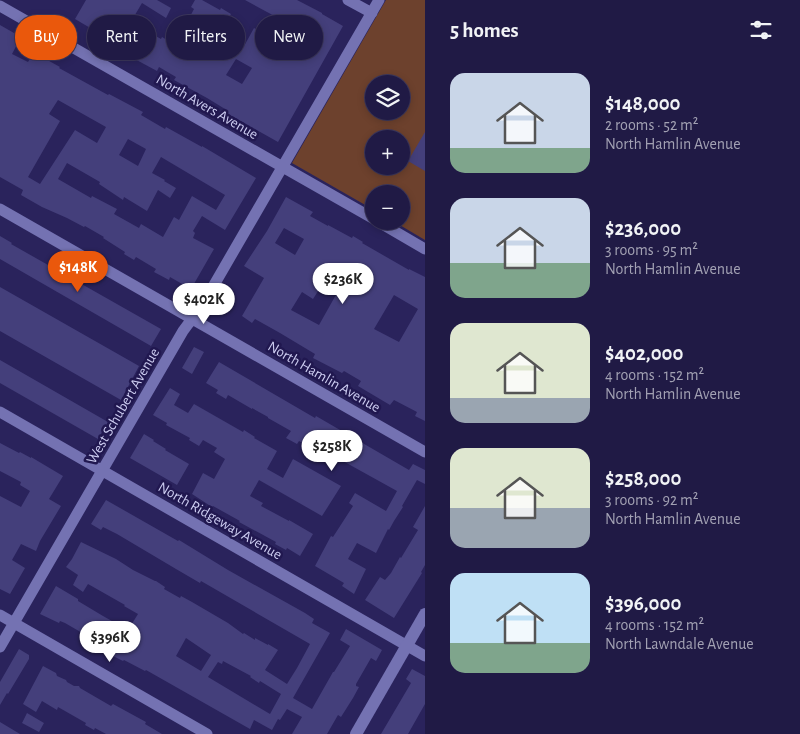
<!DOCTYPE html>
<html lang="en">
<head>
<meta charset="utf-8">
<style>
  :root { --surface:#201a45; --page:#28234c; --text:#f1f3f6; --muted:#a2a1b3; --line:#3d385e; --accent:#ea580c }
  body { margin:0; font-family:"Alegreya Sans",sans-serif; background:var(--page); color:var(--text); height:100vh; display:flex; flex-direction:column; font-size:19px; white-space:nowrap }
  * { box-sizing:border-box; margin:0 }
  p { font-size:16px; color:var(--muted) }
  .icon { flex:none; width:28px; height:28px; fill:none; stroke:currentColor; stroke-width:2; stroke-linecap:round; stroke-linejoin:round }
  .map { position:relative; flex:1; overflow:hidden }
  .details { display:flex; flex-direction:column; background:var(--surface); width:375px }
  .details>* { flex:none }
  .hud { position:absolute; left:15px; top:15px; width:335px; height:45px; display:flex; gap:10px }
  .tools { position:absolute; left:365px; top:75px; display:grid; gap:10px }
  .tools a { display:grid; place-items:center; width:45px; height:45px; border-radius:50%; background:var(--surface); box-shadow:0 2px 8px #0003,0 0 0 1px var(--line); font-size:25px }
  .price { position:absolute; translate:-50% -42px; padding:0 11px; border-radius:18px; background:#fff; color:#222; font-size:16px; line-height:32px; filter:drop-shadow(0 1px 2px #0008) }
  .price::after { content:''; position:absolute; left:50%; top:30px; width:15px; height:11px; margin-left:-8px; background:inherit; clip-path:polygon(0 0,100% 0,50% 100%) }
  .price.on { background:var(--accent); color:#fff }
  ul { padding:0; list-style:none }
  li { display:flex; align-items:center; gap:15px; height:125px; padding:0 25px }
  li span { display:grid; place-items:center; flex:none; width:140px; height:100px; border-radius:15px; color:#555 }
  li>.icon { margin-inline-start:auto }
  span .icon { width:60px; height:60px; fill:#fffc; stroke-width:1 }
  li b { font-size:21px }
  h2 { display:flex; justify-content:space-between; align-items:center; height:60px; padding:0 25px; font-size:21px }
  .tag { padding:0 18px; border-radius:22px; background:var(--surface); box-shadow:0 2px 8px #0003,0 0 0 1px var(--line); font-size:18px; line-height:45px }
  .tag.on { background:var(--accent); color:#fff }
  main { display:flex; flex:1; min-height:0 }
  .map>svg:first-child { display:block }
  .green { fill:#6d412d; fill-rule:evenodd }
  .building { fill:#443f7b; fill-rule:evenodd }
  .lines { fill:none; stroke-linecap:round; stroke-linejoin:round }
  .street { stroke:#7472b2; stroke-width:11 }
  .secondary { stroke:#7472b2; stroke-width:12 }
  .labels { text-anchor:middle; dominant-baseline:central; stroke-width:5; stroke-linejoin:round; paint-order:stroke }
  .street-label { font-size:15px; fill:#cdcdf1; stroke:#211850 }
</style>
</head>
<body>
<main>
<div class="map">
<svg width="425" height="734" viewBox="0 0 425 734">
  <rect width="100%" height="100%" fill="#2a235c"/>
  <path class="green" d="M386 0H425V240L393 221H401V194H374V210L292 163ZM374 84H401V111H374ZM374 139H401V166H374Z"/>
  <path class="building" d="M86 0H157L171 8 166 18 142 3 132 20 146 28 145 30 161 39 162 37 203 61 212 46 184 28 194 9 191 7 195 0H202L220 10 221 8 231 14 219 35 243 48 254 28 277 42 287 25 279 21 280 19 245 0H297L322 13V14L343 26 278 142 223 111 225 109 207 98 174 80 176 77 159 67 157 71 131 57 133 53 114 43 113 45 91 32 92 29 75 19ZM236 59 252 68 242 84 226 75Z
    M0 25 21 37 12 54 28 62 37 47 46 51 42 57 60 67 59 68 108 95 109 94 143 112 141 115 165 129 166 127 202 147V146L256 178 225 230 202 216 193 231 195 233 193 238 214 249 191 289 170 277 169 280 154 272 156 269 136 257 134 260 124 254 125 252 103 238 104 237 85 226 84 227 67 218 42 207 21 195 23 190 0 177ZM58 100 106 127 97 143 75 130 40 184 28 177 60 121 49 114ZM128 139 146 149 138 166 119 155ZM161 157 225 195 216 210 192 196 179 220 174 217 163 237 141 224 139 228 114 214 117 209 92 196 91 198 58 179 67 163 100 182 99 184 123 200 124 197 147 211 158 190 170 198 176 188 164 181 165 180 152 173Z
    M425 132V171L408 161Z
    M286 197 313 212 310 216 328 226V225L352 238 353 236 363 242 362 243 409 270V269L425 277V421L415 416 417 412 394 400 390 405 358 386 361 381 344 371 342 373 313 358 315 354 280 333 255 319 252 323 242 316 264 278 244 266 267 231ZM284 228 304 239 295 255 275 243ZM322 285 337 293 319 325 291 310 302 292 313 299ZM394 295 418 309 399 342 374 329Z
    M0 236 12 243 11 244 161 329 151 346 0 259Z
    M0 287 139 366 121 400 0 331Z
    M194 347 204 352 192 374 182 368Z
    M0 360 108 422 98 439 0 383Z
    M219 362 315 418 316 416 409 470 413 464 425 470V484L417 480 402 506 403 507 394 521 389 530 388 529 376 553 357 543 348 559 366 569 354 594 342 586 344 583 315 566 331 536 333 537 353 506 349 503 355 493 386 511 397 491 314 445 312 448 299 441 297 444 286 438 291 431 268 418V417L252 408V409L228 395 226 399 216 393 218 390 206 383Z
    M170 388 180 394 174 405 188 413 194 404 243 432 244 430 255 437 254 438 277 451 267 469 283 478 293 459 341 486 322 516 259 480 250 496 263 503 261 506 289 521V520L313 534 300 556 287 548 286 550 275 544 276 542 239 522 240 521 213 506 212 507 192 494 203 473 214 479 225 459 214 452 217 448 203 440 199 446 189 440 190 438 166 425 167 423 153 415Z
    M144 434 154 440 153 441 166 449 165 450 189 464 177 485 130 458Z
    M0 443 19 453 20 452 31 458V457L63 476 49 499 61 506 40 541 36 551 21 544 12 560 25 568 10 594 0 589V496L21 507 30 491 20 485 21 482 0 471Z
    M106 500 178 541 179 540 228 570 305 613 314 619 312 623 330 633 293 698 312 709 333 672H334L350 646 340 640 346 629 382 650 376 661 371 658 356 684V686L359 687 353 698 341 717 338 715 327 734H292L302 717 287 709 280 720 278 719 272 730 254 720 250 729 146 670 145 671 124 660 123 661 113 656 115 652 65 623 60 621 59 623 40 614 56 586 78 599V601L103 616 128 630 138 614 124 606 125 605 88 584 83 592 73 585 78 575 66 567 72 559 81 542 116 559 133 570 155 581H156L165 587 164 589 180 598 181 596 192 602 228 623 243 634 244 633 255 640V638L268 645V644L278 650 265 670 287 684 297 668 310 644 201 581 200 583 176 569 117 534 103 527 101 530 91 524ZM186 638 211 655 201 671 176 656ZM223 661 251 676 250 677 259 683 260 681 281 694 270 714 208 677 218 662 222 664Z
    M425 506V565L421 572 422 573 394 618 365 600 380 577 385 580 391 573 400 557 401 558 418 530 413 527Z
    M19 649 29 655V659L8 694 7 693 0 705V682Z
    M43 666 56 673 57 676 66 680 67 682 74 686H79L80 688 111 706 113 704 146 722 145 724 162 734H106L95 728 94 730 85 725 86 723 58 707 57 710 42 701 36 712 23 704Z
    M412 669 425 676V704L408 734H381L411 683 406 679Z
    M27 713 44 723 39 732 22 723Z
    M0 722 20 734H0Z"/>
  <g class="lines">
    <path class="street" d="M348 0 372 13
      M0 6 374 219
      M0 209 425 452
      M377 221 425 249
      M0 412 425 656
      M0 615 207 734
      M0 647 183 331 203 304 379 0"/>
    <path class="secondary" d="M356 734 425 614"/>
  </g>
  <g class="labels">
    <g class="street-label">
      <text transform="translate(207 107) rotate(30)">North Avers Avenue</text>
      <text transform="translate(324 377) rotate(30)">North Hamlin Avenue</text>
      <text transform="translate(123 406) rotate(-60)">West Schubert Avenue</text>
      <text transform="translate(220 521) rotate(30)">North Ridgeway Avenue</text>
    </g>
  </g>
</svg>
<div class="tools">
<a><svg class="icon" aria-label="layers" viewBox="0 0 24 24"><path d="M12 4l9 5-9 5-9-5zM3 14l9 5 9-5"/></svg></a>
<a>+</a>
<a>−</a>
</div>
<b class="price on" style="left:78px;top:293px">$148K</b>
<b class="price" style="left:343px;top:305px">$236K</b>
<b class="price" style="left:204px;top:325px">$402K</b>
<b class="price" style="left:332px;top:472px">$258K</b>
<b class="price" style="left:110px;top:663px">$396K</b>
<div class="hud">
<a class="tag on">Buy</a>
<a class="tag">Rent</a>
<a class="tag">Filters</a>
<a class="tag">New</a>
</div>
</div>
<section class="details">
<h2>5 homes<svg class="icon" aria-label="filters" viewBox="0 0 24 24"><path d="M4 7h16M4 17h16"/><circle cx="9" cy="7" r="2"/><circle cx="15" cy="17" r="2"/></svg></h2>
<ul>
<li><span style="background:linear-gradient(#c9d6e8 75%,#7fa58c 0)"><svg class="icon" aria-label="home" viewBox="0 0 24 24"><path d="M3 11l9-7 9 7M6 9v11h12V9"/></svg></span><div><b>$148,000</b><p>2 rooms · 52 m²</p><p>North Hamlin Avenue</p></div></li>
<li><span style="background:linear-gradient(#c9d6e8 65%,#7fa58c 0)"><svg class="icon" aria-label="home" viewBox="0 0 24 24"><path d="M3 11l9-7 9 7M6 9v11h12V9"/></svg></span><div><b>$236,000</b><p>3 rooms · 95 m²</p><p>North Hamlin Avenue</p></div></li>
<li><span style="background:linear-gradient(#dfe7d0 75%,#9aa5b1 0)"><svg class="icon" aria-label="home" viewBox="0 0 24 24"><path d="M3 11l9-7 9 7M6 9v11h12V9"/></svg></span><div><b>$402,000</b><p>4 rooms · 152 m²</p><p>North Hamlin Avenue</p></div></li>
<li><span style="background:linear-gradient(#dfe7d0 60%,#9aa5b1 0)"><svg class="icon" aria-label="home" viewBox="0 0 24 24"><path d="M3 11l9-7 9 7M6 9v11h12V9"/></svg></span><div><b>$258,000</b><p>3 rooms · 92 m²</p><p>North Hamlin Avenue</p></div></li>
<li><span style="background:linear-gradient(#bfe0f5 70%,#7fa58c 0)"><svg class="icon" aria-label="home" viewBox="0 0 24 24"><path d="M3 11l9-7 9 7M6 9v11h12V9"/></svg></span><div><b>$396,000</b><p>4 rooms · 152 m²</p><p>North Lawndale Avenue</p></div></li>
</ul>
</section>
</main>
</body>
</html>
